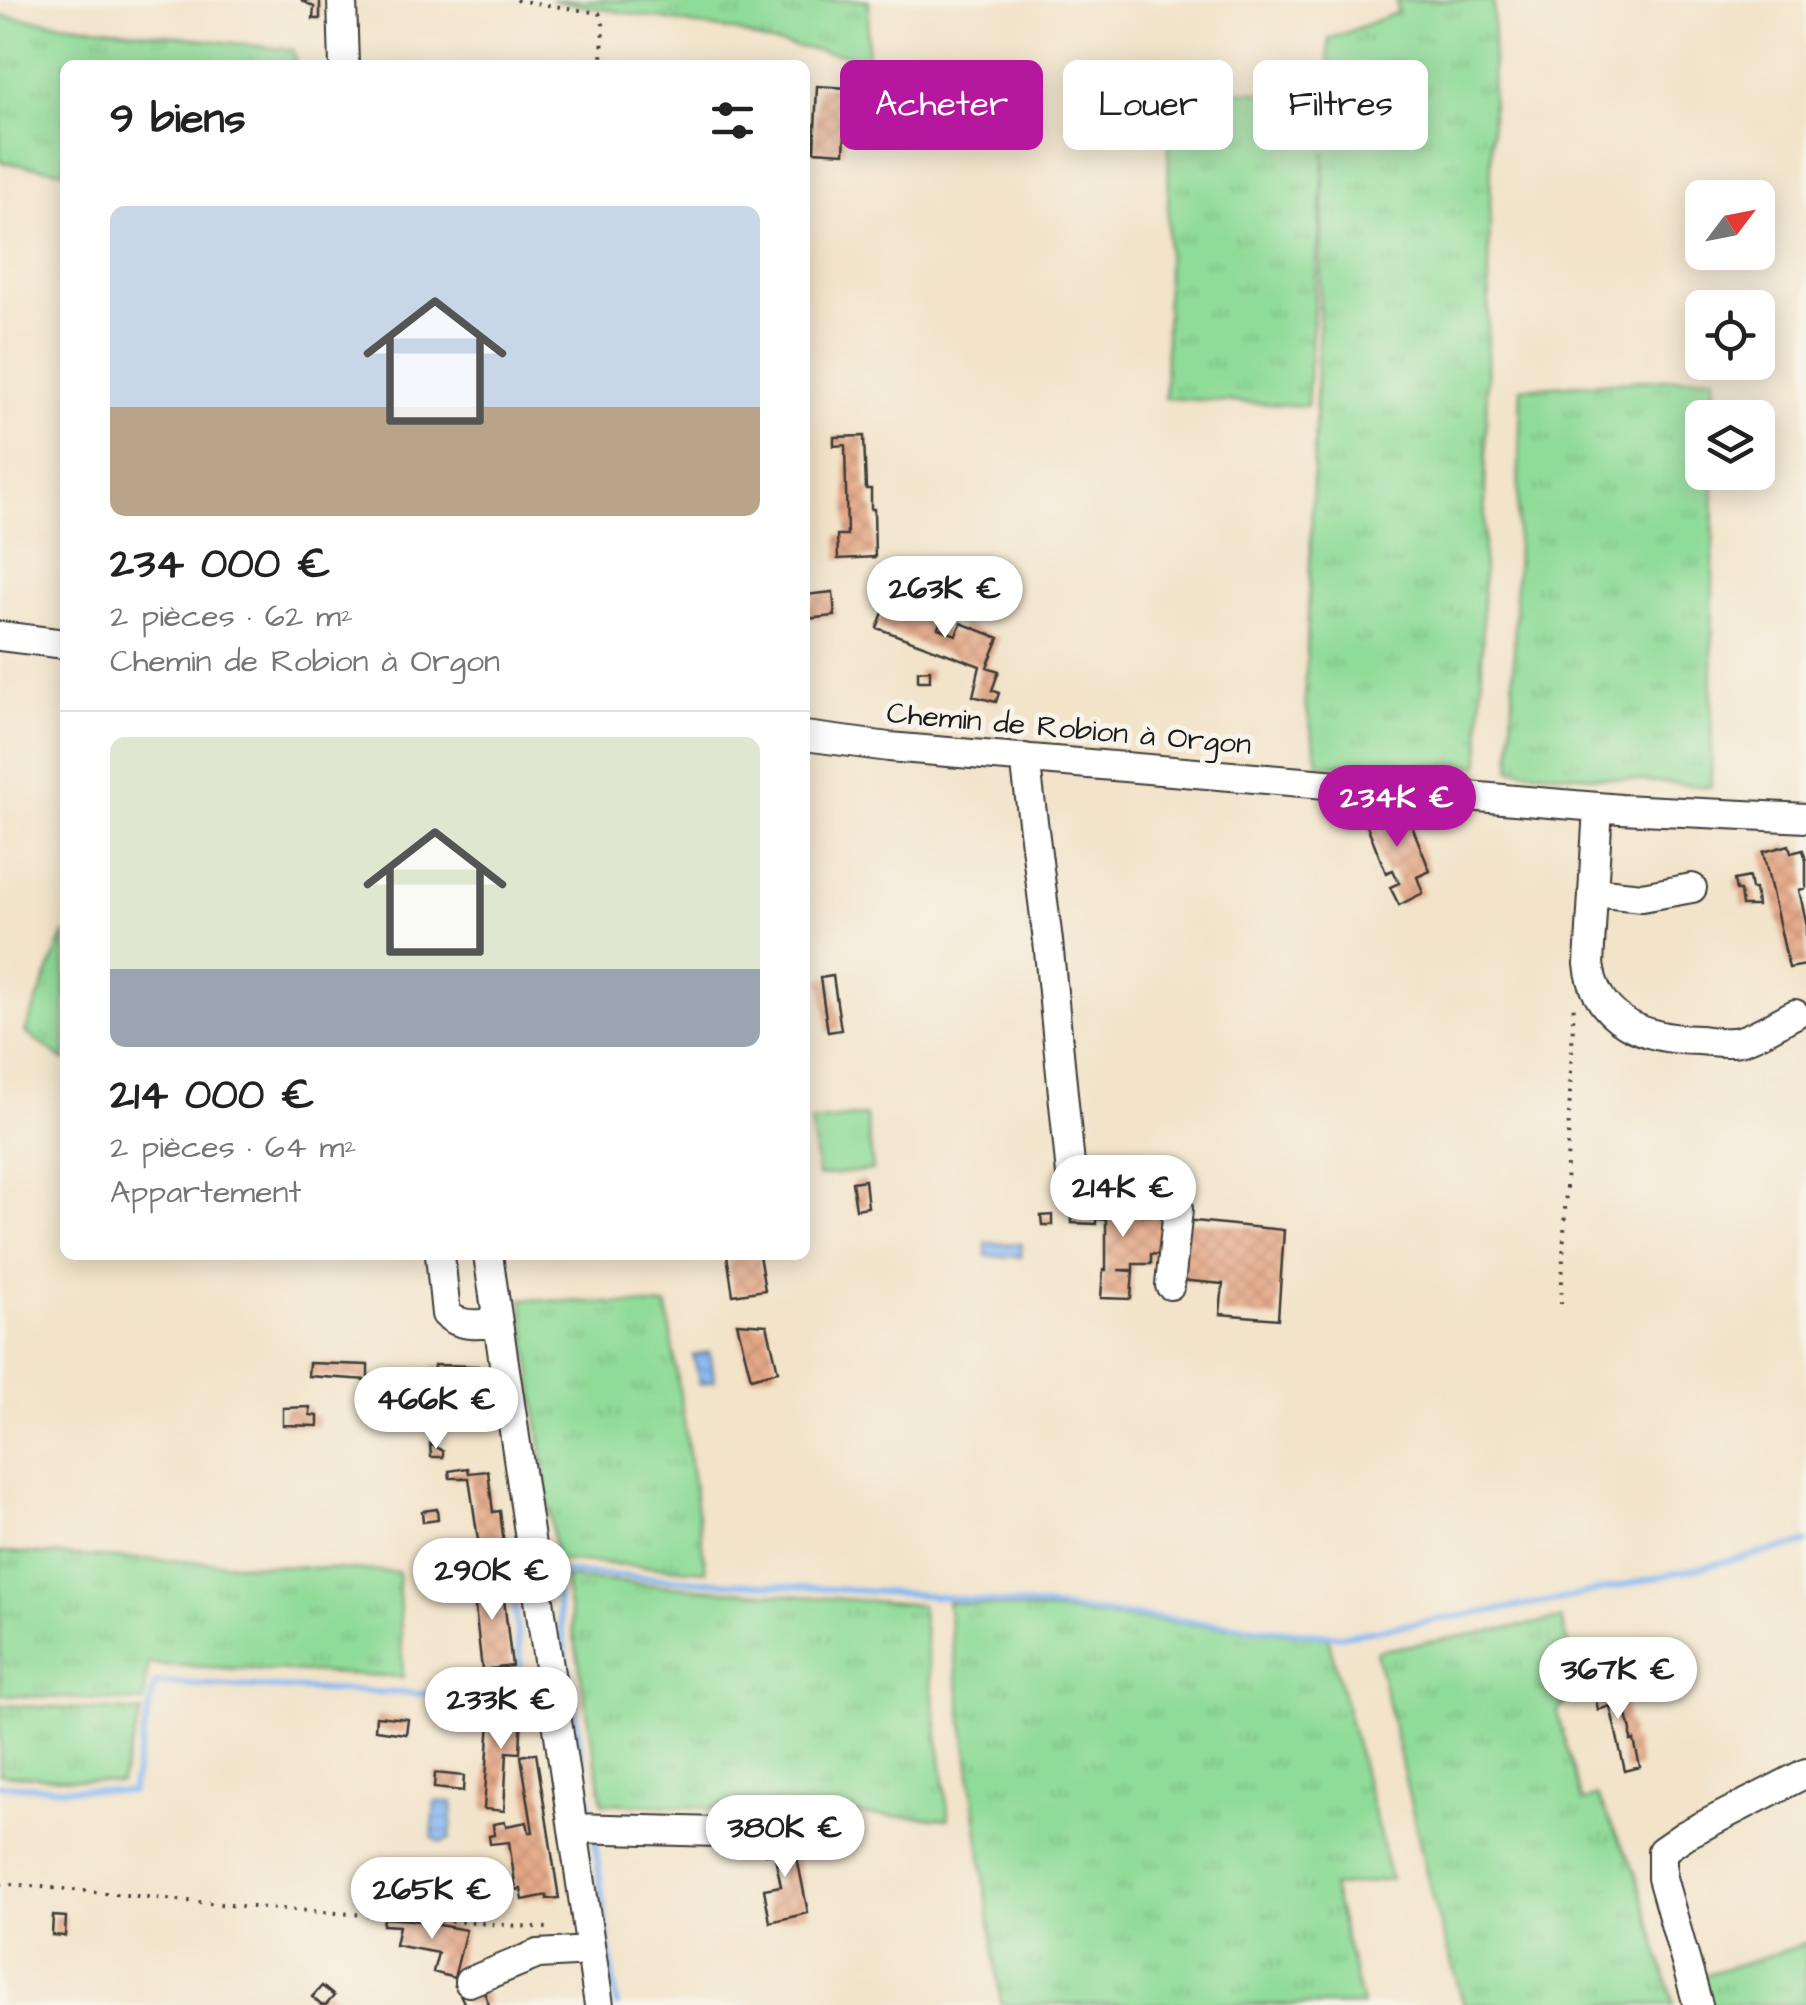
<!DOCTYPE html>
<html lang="fr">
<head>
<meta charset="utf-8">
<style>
  :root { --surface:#fff; --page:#f2f2f2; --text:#222; --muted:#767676; --line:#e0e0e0; --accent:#b5179e }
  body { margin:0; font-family:"Architects Daughter",sans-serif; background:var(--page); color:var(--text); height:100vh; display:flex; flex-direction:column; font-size:38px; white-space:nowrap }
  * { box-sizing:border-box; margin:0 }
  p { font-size:32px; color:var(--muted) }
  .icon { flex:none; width:55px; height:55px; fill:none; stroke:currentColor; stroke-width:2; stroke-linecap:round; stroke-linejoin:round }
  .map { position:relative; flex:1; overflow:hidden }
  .sheet { position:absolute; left:60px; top:60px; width:750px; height:1200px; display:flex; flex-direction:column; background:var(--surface); border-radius:15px; box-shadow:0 5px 25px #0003 }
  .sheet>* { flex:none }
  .guide { position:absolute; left:840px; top:60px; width:815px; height:90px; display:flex; gap:20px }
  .needle { width:65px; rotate:58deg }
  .buttons { position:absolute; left:1685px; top:180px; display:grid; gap:20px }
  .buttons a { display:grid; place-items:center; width:90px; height:90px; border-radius:15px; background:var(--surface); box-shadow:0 5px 25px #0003; font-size:50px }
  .price { position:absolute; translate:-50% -85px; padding:0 22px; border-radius:35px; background:#fff; color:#222; font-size:32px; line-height:65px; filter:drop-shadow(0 2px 5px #0008) }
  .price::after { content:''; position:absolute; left:50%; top:60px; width:30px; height:22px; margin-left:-15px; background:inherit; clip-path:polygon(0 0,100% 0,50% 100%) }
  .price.selected { background:var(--accent); color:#fff }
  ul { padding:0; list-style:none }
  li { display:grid; align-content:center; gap:20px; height:530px; padding:0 50px }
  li+li { border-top:2px solid var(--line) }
  li span { display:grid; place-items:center; height:310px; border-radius:15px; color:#555 }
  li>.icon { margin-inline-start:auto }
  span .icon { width:180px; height:180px; fill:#fffc; stroke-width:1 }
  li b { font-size:42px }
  h2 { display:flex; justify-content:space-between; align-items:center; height:120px; padding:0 50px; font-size:42px }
  .pill { padding:0 35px; border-radius:15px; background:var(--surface); box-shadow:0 5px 25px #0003; font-size:35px; line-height:90px }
  .pill.selected { background:var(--accent); color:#fff }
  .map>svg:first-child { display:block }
  .grass { fill:url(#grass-tufts); stroke:#567c5a; stroke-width:2.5 }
  .garden { fill:#8fdb98; stroke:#567c5a; stroke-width:2.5 }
  .water { fill:url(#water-rules); stroke:#506a86; stroke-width:2.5 }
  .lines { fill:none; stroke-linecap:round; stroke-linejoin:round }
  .stream { stroke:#85b7f1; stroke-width:6 }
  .building { fill:url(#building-cross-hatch) }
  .minor-casing { stroke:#3c3a36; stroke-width:32 }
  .path { stroke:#3c3a36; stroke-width:4; stroke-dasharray:2.5 8; stroke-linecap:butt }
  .minor { stroke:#fff; stroke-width:28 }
  .labels { text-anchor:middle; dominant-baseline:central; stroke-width:10; stroke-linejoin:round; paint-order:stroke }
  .street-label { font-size:30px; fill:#1c1c1c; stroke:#f7f3e8 }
</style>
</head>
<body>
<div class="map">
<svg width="1806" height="2005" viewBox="0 0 1806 2005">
  <defs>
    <pattern id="grass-tufts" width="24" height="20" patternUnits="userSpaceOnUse" patternTransform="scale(2.5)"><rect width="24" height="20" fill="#8fdb98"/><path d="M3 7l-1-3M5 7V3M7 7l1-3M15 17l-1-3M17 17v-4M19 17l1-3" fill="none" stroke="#7bbb82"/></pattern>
    <pattern id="water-rules" width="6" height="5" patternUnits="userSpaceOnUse" patternTransform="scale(2.5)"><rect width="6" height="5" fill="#85b7f1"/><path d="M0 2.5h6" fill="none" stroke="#729dce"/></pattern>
    <pattern id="building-cross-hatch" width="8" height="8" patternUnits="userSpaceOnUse" patternTransform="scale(2.5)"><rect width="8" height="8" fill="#e5a887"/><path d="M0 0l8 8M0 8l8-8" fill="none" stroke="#c49074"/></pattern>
  </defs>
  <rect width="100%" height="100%" fill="#f7f3e8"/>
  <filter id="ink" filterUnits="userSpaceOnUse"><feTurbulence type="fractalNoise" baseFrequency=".01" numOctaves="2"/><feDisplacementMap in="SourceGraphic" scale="20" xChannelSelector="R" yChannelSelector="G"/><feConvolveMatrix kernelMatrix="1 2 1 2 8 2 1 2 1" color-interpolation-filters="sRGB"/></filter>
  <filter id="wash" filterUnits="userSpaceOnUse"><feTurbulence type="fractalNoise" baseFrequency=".0048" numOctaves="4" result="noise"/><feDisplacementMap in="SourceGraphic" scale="40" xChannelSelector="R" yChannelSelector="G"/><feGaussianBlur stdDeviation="2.25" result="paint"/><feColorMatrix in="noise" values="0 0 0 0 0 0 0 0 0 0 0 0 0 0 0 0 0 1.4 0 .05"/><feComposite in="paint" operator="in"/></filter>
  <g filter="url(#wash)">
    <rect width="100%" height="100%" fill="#f2e3c9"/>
    <path class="grass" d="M550 0H869L867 58 765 42 739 32Z
      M1397 0H1494L1480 765H1319L1305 701 1325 151 1307 406 1165 398 1170 90 1327 94 1329 39 1397 13Z
      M0 16 293 50 296 65H65V171L0 162Z
      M1715 376 1714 417 1702 418V472L1714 473 1711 787 1511 769 1521 388Z
      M65 931V1061L25 1032Z
      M522 1299 667 1306 706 1571 556 1560Z
      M0 1552 398 1572 403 1677 148 1664 144 1702 0 1695Z
      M564 1578 921 1605 949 1819 603 1803Z
      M947 1602 1328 1637 1391 1879 1332 1887 1362 2005H1001Z
      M1561 1619 1580 1689 1557 1712 1582 1802 1597 1796 1635 1872 1674 2005H1464L1432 1898 1376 1651Z
      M0 1705 142 1712 120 1783 0 1774Z
      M1806 1944V2005H1711L1703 1975Z"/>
    <path class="garden" d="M866 1116 873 1170 818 1176 811 1122Z"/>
    <path class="water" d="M986 1243 1021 1244V1257L986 1256Z
      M709 1352 715 1381 700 1384 693 1355Z
      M435 1801 453 1802 450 1839 441 1843 432 1837Z"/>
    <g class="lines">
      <path class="stream" d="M553 1572 592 1823
        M544 1576 553 1572 913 1594 1339 1636 1558 1600 1806 1543
        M0 1785 131 1792 155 1683 524 1698 513 1589 528 1583
        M594 1835 617 2005"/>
    </g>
    <g id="blocks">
      <path class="building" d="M301 0H320V19H313L314 7Z
        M817 86 847 88 844 153 814 151Z
        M864 436 866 489H871V509H874L875 557 838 559 837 535H847L845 445 834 446V437Z
        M833 592 835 616 805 619V595Z
        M889 597 942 618 938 628 956 635 961 623 999 638 987 667 999 671 992 690 999 693 996 702 973 696 980 666 877 628Z
        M930 670V681H918V671Z
        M1382 805 1388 818 1406 811 1430 871 1417 877 1423 893 1399 905 1390 887 1399 883 1393 870 1386 873 1360 808Z
        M1789 845 1791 853 1803 850 1806 861V888L1799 890 1806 921V965L1789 968 1763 852Z
        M1749 877 1751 889H1755L1757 906H1742L1740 891H1736L1734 880Z
        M833 976 841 1030 828 1032 820 978Z
        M865 1180 868 1207 856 1209 852 1182Z
        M1096 1199H1142V1215L1162 1216V1255L1151 1254V1264H1133V1270H1118L1133 1271 1131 1299 1101 1298 1103 1270H1106V1220L1096 1219V1224L1072 1223V1205H1096Z
        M1052 1215V1225H1042L1041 1216Z
        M1185 1220 1284 1230 1278 1319 1220 1314 1223 1284 1179 1280Z
        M727 1255H759L765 1290 733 1295Z
        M737 1323 767 1325 778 1371 751 1378Z
        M309 1363 368 1365V1380L308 1376Z
        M434 1365 478 1366 481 1380 451 1379 450 1412 401 1408V1379L433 1380Z
        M310 1407V1415L318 1416V1426L283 1425V1408Z
        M430 1444 443 1451V1457H431Z
        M468 1468 469 1473 488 1471 493 1512 500 1511 505 1553 488 1556 486 1547H479L469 1478H450L449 1471Z
        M437 1509 438 1520 423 1522 422 1511Z
        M462 1571H475V1579L463 1580Z
        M501 1575 512 1666 482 1670 472 1580Z
        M1603 1675 1607 1689 1617 1687 1621 1703H1624L1631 1731V1741L1634 1740 1640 1767 1625 1771 1610 1706 1598 1710 1595 1692H1598L1595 1677Z
        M491 1706 522 1707 520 1753 507 1752 504 1811 484 1809Z
        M376 1716 408 1719 406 1734 375 1730Z
        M536 1753 559 1898 547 1899V1895L523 1900 521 1889 516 1890 509 1842 490 1844 489 1836 494 1835 493 1824 505 1822 506 1826 527 1822 529 1832H533L521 1756Z
        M435 1773 464 1776 463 1791 434 1788Z
        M792 1832 808 1913 770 1922 764 1889 781 1886 774 1852 765 1854 762 1839Z
        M53 1916 66 1917 65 1936 52 1935Z
        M384 1918 412 1920 466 1930 454 1978 433 1972 438 1953 395 1945 399 1926 383 1925Z
        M322 1986 334 1996 326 2005H321L312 1997Z
        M482 1986 489 2005H465L460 1994Z"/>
    </g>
  </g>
  <g filter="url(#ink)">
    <use href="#blocks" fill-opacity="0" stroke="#3c3a36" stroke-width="2.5"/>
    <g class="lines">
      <g class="minor-casing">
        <path id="minor" d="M342 0 344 65
          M0 636 65 644
          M805 736 889 747 1621 809 1806 818
          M1025 758 1048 941 1071 1175 1084 1187 1173 1196 1178 1209 1170 1285
          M1598 807 1589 964C1596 1023 1647 1039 1699 1040 1711 1041 1727 1044 1739 1041 1756 1037 1779 1022 1795 1014
          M1593 892 1642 897 1692 888
          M440 1255 446 1314C462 1328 479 1324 498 1323
          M488 1255 599 2005
          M573 1828 754 1833
          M469 1982 538 1954 591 1951
          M1698 2005 1662 1878V1851L1685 1835 1806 1773"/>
      </g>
      <path class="path" d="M516 0 599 13 603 24 602 65
        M1561 1304 1574 1000
        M0 1883 241 1906 548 1928"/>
      <use href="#minor" class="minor"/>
    </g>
  </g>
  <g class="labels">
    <g class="street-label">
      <text transform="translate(1069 729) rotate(5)">Chemin de Robion à Orgon</text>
    </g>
  </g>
</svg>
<div class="buttons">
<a><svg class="needle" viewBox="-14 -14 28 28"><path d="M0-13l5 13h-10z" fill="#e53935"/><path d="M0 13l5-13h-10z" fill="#767676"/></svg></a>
<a><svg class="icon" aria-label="locate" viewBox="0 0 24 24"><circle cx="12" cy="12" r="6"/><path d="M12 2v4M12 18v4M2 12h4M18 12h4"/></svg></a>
<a><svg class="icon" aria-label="layers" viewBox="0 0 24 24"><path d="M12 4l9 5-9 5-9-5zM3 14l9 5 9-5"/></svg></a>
</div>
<b class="price" style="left:945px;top:641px">263K €</b>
<b class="price selected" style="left:1397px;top:850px">234K €</b>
<b class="price" style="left:1123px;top:1240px">214K €</b>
<b class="price" style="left:436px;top:1452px">466K €</b>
<b class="price" style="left:492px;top:1623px">290K €</b>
<b class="price" style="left:1618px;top:1722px">367K €</b>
<b class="price" style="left:501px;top:1752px">233K €</b>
<b class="price" style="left:785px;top:1880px">380K €</b>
<b class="price" style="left:432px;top:1942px">265K €</b>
<div class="guide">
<a class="pill selected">Acheter</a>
<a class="pill">Louer</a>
<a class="pill">Filtres</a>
</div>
<section class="sheet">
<h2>9 biens<svg class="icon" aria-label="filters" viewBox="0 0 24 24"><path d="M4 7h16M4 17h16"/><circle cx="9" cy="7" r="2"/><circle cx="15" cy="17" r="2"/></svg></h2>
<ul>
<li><span style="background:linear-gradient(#c9d6e8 65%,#b9a48a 0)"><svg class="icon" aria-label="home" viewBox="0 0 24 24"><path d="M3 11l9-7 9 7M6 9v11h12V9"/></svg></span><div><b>234 000 €</b><p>2 pièces · 62 m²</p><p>Chemin de Robion à Orgon</p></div></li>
<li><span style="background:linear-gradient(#dfe7d0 75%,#9aa5b1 0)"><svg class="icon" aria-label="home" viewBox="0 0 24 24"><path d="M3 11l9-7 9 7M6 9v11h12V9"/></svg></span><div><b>214 000 €</b><p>2 pièces · 64 m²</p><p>Appartement</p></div></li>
</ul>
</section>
</div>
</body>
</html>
